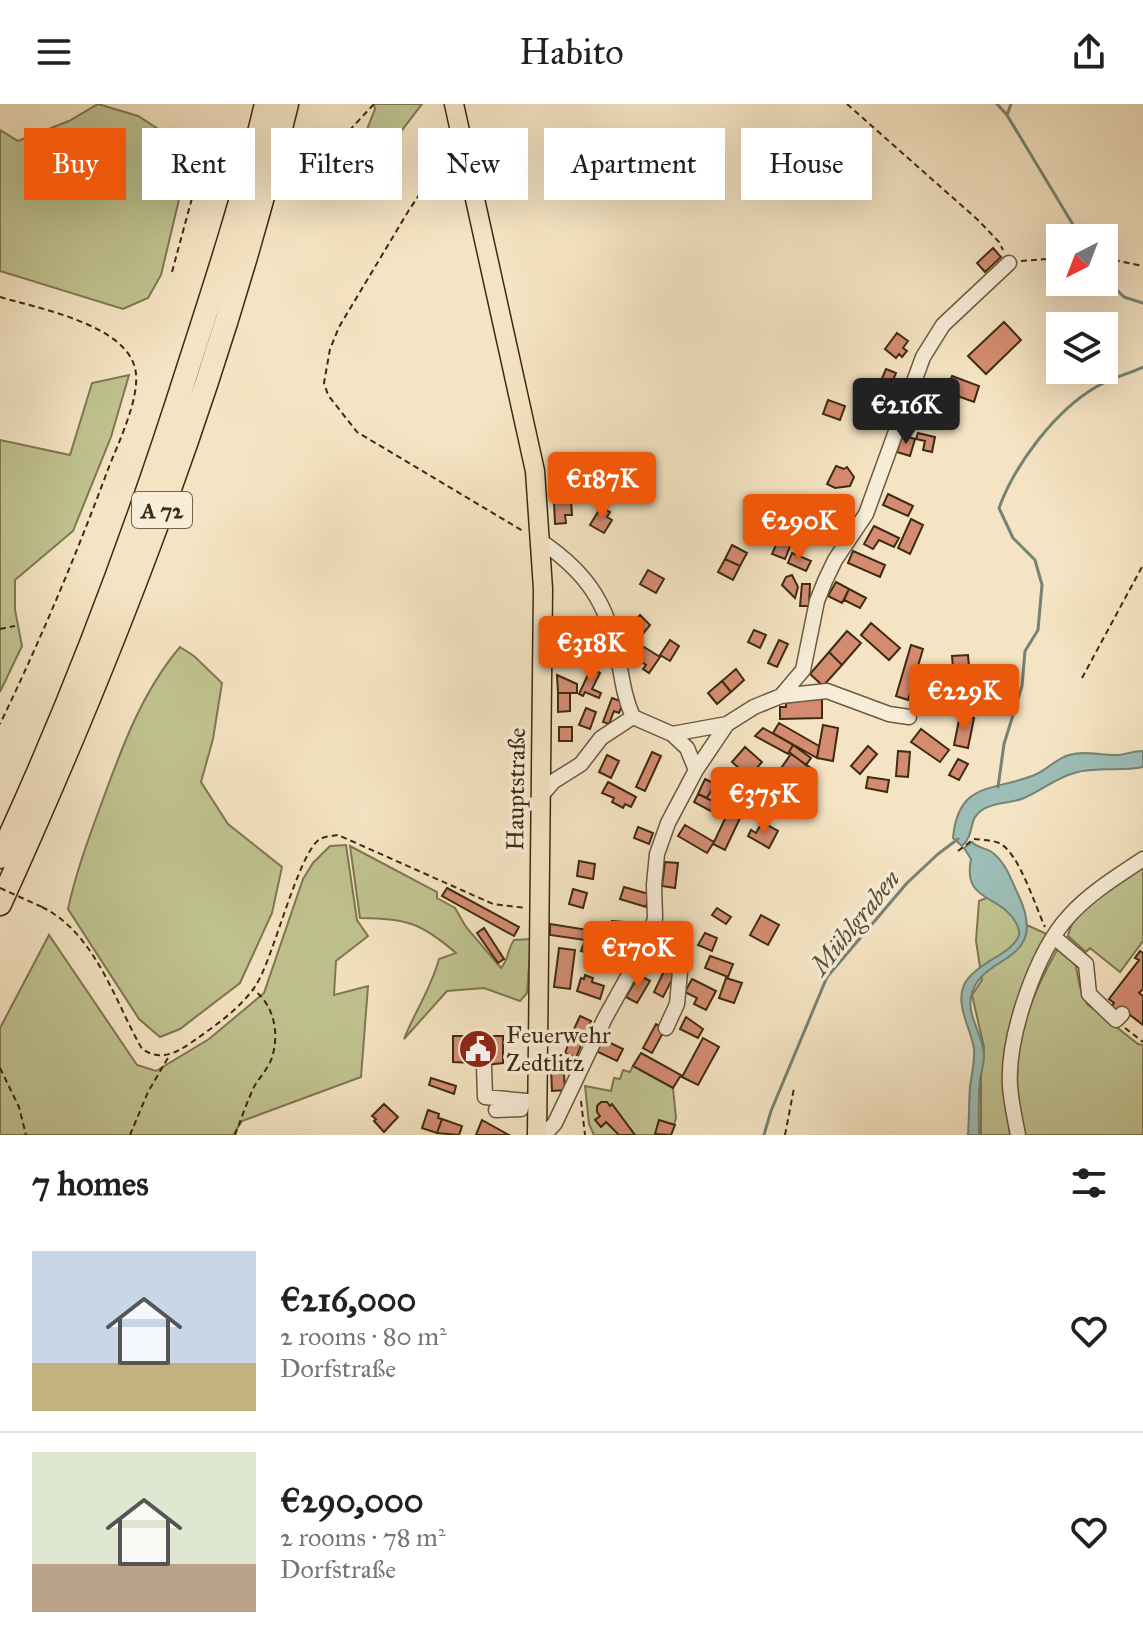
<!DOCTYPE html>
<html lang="en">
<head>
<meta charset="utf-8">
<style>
  :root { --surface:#fff; --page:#f2f2f2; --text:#202124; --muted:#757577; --line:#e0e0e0; --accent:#ea580c }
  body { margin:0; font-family:"IM FELL Great Primer",serif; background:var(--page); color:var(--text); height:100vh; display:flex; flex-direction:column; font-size:30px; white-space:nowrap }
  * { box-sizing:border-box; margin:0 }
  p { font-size:26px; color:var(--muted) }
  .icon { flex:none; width:44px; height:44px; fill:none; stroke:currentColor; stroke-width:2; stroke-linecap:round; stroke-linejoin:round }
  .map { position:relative; height:1031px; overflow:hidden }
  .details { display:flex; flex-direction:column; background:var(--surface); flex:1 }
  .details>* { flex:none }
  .guide { position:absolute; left:24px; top:24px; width:1096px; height:72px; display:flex; gap:16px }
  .needle { width:52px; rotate:222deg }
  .tools { position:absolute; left:1046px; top:120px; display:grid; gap:16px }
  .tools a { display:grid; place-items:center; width:72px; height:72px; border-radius:0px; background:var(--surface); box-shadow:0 8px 32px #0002; font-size:40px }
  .price { position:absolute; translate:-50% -68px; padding:0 18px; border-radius:8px; background:var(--accent); color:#fff; font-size:26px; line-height:52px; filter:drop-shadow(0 2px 4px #0008) }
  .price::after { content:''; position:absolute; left:50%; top:48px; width:24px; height:18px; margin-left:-12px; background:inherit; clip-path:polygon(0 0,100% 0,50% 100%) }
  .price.active { background:#222; color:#fff }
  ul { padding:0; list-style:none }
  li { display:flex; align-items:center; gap:24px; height:200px; padding:0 32px }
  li+li { border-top:2px solid var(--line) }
  li span { display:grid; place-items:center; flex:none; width:224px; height:160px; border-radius:0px; color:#555 }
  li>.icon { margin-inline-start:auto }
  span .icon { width:96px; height:96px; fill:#fffc; stroke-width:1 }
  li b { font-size:34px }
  h2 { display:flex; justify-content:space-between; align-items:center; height:96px; padding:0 32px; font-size:34px }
  .tag { padding:0 28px; border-radius:0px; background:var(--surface); box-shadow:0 8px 32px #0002; font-size:28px; line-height:72px }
  .tag.active { background:var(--accent); color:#fff }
  header { display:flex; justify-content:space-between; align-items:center; height:104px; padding:0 32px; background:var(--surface); font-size:36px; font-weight:600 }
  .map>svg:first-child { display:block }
  .green { fill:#c0c390; stroke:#7f7751; stroke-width:2 }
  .water { fill:#9cbeb6; stroke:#768374; stroke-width:2 }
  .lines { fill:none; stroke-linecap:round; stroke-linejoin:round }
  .stream { stroke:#768374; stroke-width:3 }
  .building { fill:#d48c71; stroke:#3e2b12; stroke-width:2 }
  .minor-casing { stroke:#6c593e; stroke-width:17 }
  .major-casing { stroke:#3e2b12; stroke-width:21 }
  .highway-casing { stroke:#3e2b12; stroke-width:25 }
  .path { stroke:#3e2b12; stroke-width:2; stroke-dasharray:6 4; stroke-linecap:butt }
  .minor { stroke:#f8edd8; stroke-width:14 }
  .major { stroke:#f5e4c3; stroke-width:18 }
  .highway { stroke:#f5e4c3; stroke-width:22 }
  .path-bridge { stroke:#3e2b12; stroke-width:2; stroke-dasharray:6 4; stroke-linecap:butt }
  .labels { text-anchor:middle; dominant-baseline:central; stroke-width:7; stroke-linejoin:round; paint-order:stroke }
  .shield { fill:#f8edd8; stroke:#76654d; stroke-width:2 }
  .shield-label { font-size:22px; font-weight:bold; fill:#3e2b12 }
  .street-label { font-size:24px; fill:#3e2b12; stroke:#f8edd8 }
  .poi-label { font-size:24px; fill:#3e2b12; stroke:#f8edd8; text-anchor:start }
  .water-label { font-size:26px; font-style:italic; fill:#56503b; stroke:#f8edd8 }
</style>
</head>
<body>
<header><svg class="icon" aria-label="menu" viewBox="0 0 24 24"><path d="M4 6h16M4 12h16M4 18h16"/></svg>Habito<svg class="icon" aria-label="share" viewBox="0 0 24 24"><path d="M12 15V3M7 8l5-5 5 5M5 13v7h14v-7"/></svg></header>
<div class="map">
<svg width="1143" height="1031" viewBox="0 0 1143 1031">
  <rect width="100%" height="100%" fill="#f5e4c3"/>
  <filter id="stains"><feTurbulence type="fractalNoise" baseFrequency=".0025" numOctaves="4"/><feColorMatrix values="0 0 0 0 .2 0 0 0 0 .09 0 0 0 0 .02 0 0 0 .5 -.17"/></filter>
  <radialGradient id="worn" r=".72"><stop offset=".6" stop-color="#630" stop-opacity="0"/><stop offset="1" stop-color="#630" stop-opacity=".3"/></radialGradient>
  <path class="green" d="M98 0 138 12 172 34 186 66 161 171 148 194 123 205 0 167V26L18 37 69 17Z
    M374 0H422L383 51 374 53 349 71 375 5Z
    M129 271 111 333 73 427 15 476V506L22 542 0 588V336L70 351 92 279Z
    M180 543 194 552 222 579 213 635 201 678 228 720 282 763 272 809 240 879 180 925 160 933 139 915 68 805C76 768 89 733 102 698 122 643 142 588 180 543Z
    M346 741 357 816 368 832 336 857 334 891 368 882 361 973 242 1017 233 1031H0V924L49 831 137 961 156 967 209 935 264 889 303 775 313 759 330 742Z
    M350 742 437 788V794L455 804 466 823 501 864C509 855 507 846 514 836L531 835 527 889 520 897 484 884 447 887 404 935C415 907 431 885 439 855L456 849C420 818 407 815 360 814Z
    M1143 761V837L1120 868 1090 844 1086 848 1068 832C1073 802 1120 777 1143 761Z
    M991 792 1013 799 1018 817 1049 831 1008 943 1003 973 1010 1031H981V968L984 943 972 891 982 876 976 837 979 797Z
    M1058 844 1075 858 1080 883 1087 900 1138 940 1143 941V1031H1024C1021 1013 1016 993 1016 975 1015 929 1036 883 1058 844Z
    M633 962 673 984 676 1014 671 1031H594L589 1020 585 982 611 987 614 974 620 975 623 966 630 968Z"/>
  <path class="water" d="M1143 647V663C1121 668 1096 662 1074 669 1056 674 1041 687 1024 694 1011 700 995 697 982 706 967 716 976 729 962 742L953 734C958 678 992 687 1032 672 1045 668 1055 655 1069 651 1086 646 1102 652 1119 651 1126 650 1135 647 1143 647Z
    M972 738C978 745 986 743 993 749 1006 759 1011 776 1018 790 1052 862 979 848 971 893 967 914 984 931 984 952 984 960 981 968 980 976 978 994 979 1013 979 1031H968C969 1015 969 998 970 982 972 970 975 956 974 945 971 924 954 900 965 879 976 859 1014 849 1019 831 1020 826 1018 823 1016 819 1001 790 962 799 971 755L964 744Z"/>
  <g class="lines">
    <path class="stream" d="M997 0 1007 11 1081 134
      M1007 11 1011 0
      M1104 173 1124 193 1143 199
      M998 683 1004 640 1022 582 1025 547 1038 526 1042 481 1035 456 1013 434 999 404C1015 360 1055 307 1096 283 1111 274 1128 270 1143 263
      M764 1031 771 1007 827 873 907 779 938 750 958 735"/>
  </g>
  <path class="building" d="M993 144 1001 153 985 168 977 159Z
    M1004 218 1021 236 986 270 968 252Z
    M897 229 908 237 903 244 907 247 902 253 899 250 896 254 885 245Z
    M886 265 896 269 891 281 901 285 897 294 877 286Z
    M952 272 979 282 974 298 946 288Z
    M875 290 881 293 878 300 886 303 881 316 867 311Z
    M828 296 845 302 840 316 823 310Z
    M918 329 935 333 932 348 923 346 925 337 916 335Z
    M902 331 915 335 910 352 897 348Z
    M836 362 844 365 847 363 854 373 850 382 835 384 827 380Z
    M888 390 913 402 908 412 883 401Z
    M814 395 832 402 827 416 808 409Z
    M571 397 572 411H565L566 419 555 420 554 398Z
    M601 403 610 408 607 413 612 416 604 429 590 421Z
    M803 411 815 416 808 431 797 426Z
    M911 415 923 421 910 450 898 444Z
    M874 422 899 434 894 443 879 436 873 445 864 440Z
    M779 434 791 440 785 455 772 450Z
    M732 441 747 449 740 462 725 455Z
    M853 447 885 461 880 473 848 459Z
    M792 449 811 457 806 467 788 459Z
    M725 455 740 462 733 476 718 468Z
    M648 466 664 475 656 489 640 480Z
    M792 471 798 483 795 494 782 481 786 473Z
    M836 478 849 485 842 499 828 492Z
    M802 480H810L809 502H800Z
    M849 485 866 494 860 504 844 496Z
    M640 511 650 521 642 531 632 524 631 521Z
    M871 519 900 544 889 556 861 531Z
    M754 526 766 531 760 544 748 538Z
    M847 527 861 539 842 561 829 548Z
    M578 534 581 545 564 548 563 535Z
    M670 536 679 542 670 557 660 551Z
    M779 536 788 540 777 563 768 559Z
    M911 541 923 545 908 596 896 592Z
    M644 543 660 553 649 569 643 565 646 561 636 554Z
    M579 547 582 560 564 561V548Z
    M829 548 842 561 823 582 810 570Z
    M968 551 970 574 954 576 952 552Z
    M591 564 600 569 592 585 601 589 599 594 585 588 583 592 579 590Z
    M736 565 744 576 731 588 722 577Z
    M557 571 577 580V589H558Z
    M722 577 731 588 717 600 708 589Z
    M966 579 967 594 922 598 921 583Z
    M558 589H570V607L558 608Z
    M612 594 623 598 619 609 614 607 609 620 603 618Z
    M803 594H822V614L780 615V603H786V599Z
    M961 596V606L924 609 923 599Z
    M586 604 596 608 590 625 579 621Z
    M960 611 974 614 968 644 954 641Z
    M779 619 819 642 817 654 773 629Z
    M823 621 838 624 833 657 817 654Z
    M559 623H572V637H559Z
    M763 624 793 641 788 650 755 632Z
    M921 625 949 646 940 658 911 638Z
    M793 641 811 654 806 661 789 648Z
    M868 642 877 650 860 670 851 662Z
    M745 643 762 658 749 673 732 658Z
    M898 647 910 648 908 673 896 672Z
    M652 648 661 652 645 687 636 683Z
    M791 650 815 667 795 694 778 682 779 667Z
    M607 651 619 657 611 674 599 668Z
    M958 655 968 660 959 676 949 671Z
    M868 673 889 676 887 688 866 684Z
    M705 675 715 680 707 694 698 690Z
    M608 678 636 693 631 703 625 700 623 704 612 698 614 694 602 689Z
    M698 690 725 703 720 712 694 698Z
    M730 704 742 710 725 746 713 740Z
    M762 718 778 727 769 744 748 732 751 726 756 729Z
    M685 721 714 738 707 749 678 732Z
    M638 723 653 729 649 740 634 734Z
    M579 757 595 760 593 775 577 772Z
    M665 758 678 759 675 784 662 782Z
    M624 783 649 790 646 803 620 795Z
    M447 784 519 823 514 832 442 792Z
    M573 785 587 789 583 804 569 800Z
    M717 804 731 813 726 820 712 811Z
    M761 811 779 821 768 841 750 831Z
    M612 817 638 819 637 833 611 831Z
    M550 820 588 826 587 834 585 836 550 831Z
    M484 824 504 855 498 859 477 829Z
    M705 829 717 834 712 847 698 841Z
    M586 834 624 847 619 860 581 847Z
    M559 844 575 846 570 885 554 883Z
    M1140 847 1143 849V885L1139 889 1143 892V921L1121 904 1116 909 1110 905 1114 899 1109 895 1139 856 1135 854Z
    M710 852 733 860 728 873 705 864Z
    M666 863 676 868 663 893 654 888Z
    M585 871 593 874 592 878 604 882 600 895 577 887 581 874 584 875Z
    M639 871 650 877 637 899 626 893Z
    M726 874 742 879 734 899 719 894Z
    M692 875 716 887 706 906 694 900 697 894 685 888Z
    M580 912 591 917 586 930 574 925Z
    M686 913 703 925 698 934 680 925Z
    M656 920 665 925 652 949 643 944Z
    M453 932H503V959L477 962V959L453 958Z
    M703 934 719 943 698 981 682 973Z
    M602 935 623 945 617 957 596 947Z
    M570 936 581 941 576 954 565 949Z
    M641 949 681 971 673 984 633 962Z
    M559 962V970H564L565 986 552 987 551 963Z
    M431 974 456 982 454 990 429 981Z
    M601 998H607L610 1002 612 1000 635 1031H619L606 1018 601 1023 595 1016 600 1012 597 1008V1002Z
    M384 1000 398 1013 384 1028 374 1017 376 1015 372 1012Z
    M428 1006 439 1010 438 1014 442 1015 437 1029 422 1024Z
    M442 1015 462 1022 459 1031 437 1029Z
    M482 1016 509 1031H476Z
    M659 1016 675 1021 671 1031 655 1030Z"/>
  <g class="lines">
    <g class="minor-casing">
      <path id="minor" d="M542 438C587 469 607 499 618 553 622 574 624 593 633 613L672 630 727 620
        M781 592 803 566 817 497 825 477 835 456 866 410 923 253 943 221 1009 159
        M672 630 687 644 696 666
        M540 693 554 677 581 660 601 634 633 613
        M1054 833 1086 860 1089 890 1116 916 1122 910
        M645 844 667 845 680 868 677 900 666 924
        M484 962 485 993 538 998
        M496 1006 521 1005
        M537 1029H546L555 1019 605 914 650 833 655 814 654 781 657 750 668 719 696 666 727 620 754 603 781 592 827 587 889 610 909 613
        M1018 1031C1015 1015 1011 998 1010 982 1007 933 1036 847 1070 811 1091 788 1118 772 1143 755"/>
    </g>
    <g class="major-casing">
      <path id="major" d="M454 0 535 367 543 485 537 1031"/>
    </g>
    <g class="highway-casing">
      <path id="highway" d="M0 753C74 594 136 428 189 261 217 175 245 88 266 0
        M0 800C117 542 220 275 287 0"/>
    </g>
    <path class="path" d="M847 0 978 116 999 138 1003 146
      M298 48 323 49 334 43 374 0
      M452 51 434 69 409 106 339 223 330 245 324 279 328 291 357 328 523 427
      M1104 154 1143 162
      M1021 157 1060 154
      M172 168 195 83 216 51H229
      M0 193C37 204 124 220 135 264 142 292 117 341 107 368 75 454 40 537 0 620
      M0 525 15 522
      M1082 574 1143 461
      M958 747 974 735C982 736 992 736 999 739 1019 748 1035 802 1045 823
      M42 803C96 830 114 896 142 945 160 957 175 950 192 938 215 922 241 904 256 881 274 853 298 749 320 735 325 732 333 732 338 731L493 800 526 804
      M1125 924 1143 938
      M0 964 19 1003 26 1031
      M581 997 585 1031
      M130 1031 148 988 169 952
      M235 1031C241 1015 247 998 254 983 259 974 267 966 271 956 280 932 275 902 254 886
      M785 1031 794 984"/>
    <use href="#minor" class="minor"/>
    <use href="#major" class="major"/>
    <use href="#highway" class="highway"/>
    <path class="path-bridge" d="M0 784 42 803"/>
  </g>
  <defs>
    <g id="civic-disc" transform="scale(2)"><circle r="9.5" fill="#8f2418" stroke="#f8edd8"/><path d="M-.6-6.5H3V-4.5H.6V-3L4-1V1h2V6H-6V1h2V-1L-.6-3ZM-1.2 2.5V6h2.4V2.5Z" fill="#fff"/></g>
  </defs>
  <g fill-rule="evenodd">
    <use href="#civic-disc" x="478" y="945"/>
  </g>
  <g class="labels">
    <rect class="shield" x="132" y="388" width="60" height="36" rx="6"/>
    <g class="shield-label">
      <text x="162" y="406">A 72</text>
    </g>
    <g class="street-label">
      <text transform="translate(516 685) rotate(-89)">Hauptstraße</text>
    </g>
    <g class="poi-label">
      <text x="506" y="931">Feuerwehr<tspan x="506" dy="28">Zedtlitz</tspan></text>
    </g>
    <g class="water-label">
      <text transform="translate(855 818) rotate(-51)">Mühlgraben</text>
    </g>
  </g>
  <rect width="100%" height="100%" filter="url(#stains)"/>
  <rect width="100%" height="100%" fill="url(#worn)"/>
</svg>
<div class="tools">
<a><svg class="needle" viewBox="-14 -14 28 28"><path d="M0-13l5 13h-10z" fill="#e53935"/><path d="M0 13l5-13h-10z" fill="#757577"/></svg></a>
<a><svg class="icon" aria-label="layers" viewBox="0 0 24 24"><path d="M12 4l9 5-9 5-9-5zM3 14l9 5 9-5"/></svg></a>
</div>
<b class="price active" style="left:906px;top:342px">€216K</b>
<b class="price" style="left:602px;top:416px">€187K</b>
<b class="price" style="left:799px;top:458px">€290K</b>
<b class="price" style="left:591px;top:580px">€318K</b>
<b class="price" style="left:964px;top:628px">€229K</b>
<b class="price" style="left:764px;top:731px">€375K</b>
<b class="price" style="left:638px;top:885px">€170K</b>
<div class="guide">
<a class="tag active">Buy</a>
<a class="tag">Rent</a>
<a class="tag">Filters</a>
<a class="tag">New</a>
<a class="tag">Apartment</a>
<a class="tag">House</a>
</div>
</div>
<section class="details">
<h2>7 homes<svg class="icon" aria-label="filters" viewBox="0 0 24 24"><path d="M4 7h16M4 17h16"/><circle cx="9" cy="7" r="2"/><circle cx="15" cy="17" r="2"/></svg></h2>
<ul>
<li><span style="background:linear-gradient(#c9d6e8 70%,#c2b280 0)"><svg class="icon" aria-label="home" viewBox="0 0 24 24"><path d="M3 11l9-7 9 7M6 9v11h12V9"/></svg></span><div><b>€216,000</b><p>2 rooms · 80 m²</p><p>Dorfstraße</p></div><svg class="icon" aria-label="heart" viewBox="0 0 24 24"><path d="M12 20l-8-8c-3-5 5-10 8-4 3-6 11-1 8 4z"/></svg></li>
<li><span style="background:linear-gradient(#dfe7d0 70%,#b9a48a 0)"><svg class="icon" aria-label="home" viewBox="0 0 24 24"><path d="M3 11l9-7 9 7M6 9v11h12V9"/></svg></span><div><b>€290,000</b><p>2 rooms · 78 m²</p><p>Dorfstraße</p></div><svg class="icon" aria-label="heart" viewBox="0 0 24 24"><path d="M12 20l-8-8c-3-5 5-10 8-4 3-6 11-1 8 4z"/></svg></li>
</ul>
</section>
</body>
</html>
